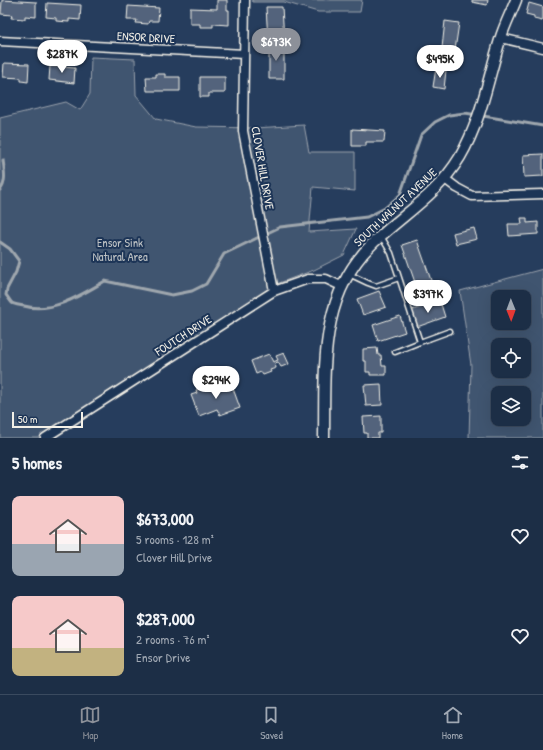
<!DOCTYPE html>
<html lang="en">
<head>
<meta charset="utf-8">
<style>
  :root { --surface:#1c2e46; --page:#293a51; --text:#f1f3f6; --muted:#a0a8b3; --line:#3a4a5f; --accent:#8c9099 }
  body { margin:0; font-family:"Patrick Hand",sans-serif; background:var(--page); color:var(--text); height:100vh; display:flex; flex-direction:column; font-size:15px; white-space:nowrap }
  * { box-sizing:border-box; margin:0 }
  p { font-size:13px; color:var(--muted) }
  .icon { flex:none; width:22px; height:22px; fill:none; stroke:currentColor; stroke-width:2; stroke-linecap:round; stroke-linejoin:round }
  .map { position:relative; height:438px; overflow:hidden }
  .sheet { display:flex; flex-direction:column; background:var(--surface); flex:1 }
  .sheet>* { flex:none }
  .needle { width:26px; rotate:179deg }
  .fabs { position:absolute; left:491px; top:290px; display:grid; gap:8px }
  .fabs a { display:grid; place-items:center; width:40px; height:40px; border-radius:8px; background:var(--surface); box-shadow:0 4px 16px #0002,0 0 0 1px var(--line); font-size:20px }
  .scale { position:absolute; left:12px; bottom:10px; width:71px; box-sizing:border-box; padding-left:4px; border:2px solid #f4f1e8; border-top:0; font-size:11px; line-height:14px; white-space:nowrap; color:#f4f1e8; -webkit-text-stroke:3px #1d3557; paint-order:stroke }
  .price { position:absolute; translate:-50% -34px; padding:0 9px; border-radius:14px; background:#fff; color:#222; font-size:13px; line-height:26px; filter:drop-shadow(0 1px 2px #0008) }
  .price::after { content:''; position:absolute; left:50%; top:24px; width:12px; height:9px; margin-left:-6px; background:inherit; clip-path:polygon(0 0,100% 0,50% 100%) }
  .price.on { background:var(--accent); color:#fff }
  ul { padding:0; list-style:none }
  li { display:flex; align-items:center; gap:12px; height:100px; padding:0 12px }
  li span { display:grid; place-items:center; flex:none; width:112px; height:80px; border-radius:8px; color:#555 }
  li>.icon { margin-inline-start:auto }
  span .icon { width:48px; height:48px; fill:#fffc; stroke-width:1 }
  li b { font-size:17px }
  h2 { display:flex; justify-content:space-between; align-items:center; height:48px; padding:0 12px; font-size:17px }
  .dock { display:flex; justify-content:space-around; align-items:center; height:56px; border-top:1px solid var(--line); background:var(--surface); font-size:11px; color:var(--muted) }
  .dock a { display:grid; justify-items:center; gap:2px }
  .dock .on { color:var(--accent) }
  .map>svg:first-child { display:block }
  .green { fill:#40546f; stroke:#9aa2ac; fill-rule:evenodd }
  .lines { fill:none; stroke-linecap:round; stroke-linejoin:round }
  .stream { stroke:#9fa7ae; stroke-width:3 }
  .building { fill:#52647b; stroke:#f4f1e8 }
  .service-casing { stroke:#f4f1e8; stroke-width:7 }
  .minor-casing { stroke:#f4f1e8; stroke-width:11 }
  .tertiary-casing { stroke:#f4f1e8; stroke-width:13 }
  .service { stroke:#1d3557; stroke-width:4 }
  .minor { stroke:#1d3557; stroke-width:8 }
  .tertiary { stroke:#1d3557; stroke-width:10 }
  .labels { text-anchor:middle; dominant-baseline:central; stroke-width:4; stroke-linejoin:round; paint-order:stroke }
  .street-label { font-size:12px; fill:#f4f1e8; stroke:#1d3557 }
  .park-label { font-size:12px; fill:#bec2c4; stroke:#1d3557 }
</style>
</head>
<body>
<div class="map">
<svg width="543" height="438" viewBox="0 0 543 438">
  <rect width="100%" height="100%" fill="#263d5d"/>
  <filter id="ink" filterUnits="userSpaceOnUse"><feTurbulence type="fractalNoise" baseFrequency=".025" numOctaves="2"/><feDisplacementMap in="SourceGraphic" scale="8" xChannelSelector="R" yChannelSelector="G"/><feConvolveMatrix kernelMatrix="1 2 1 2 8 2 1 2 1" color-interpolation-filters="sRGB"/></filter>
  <g filter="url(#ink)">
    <path class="green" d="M252 0H362L360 12H318L284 2H253Z
      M91 57 135 59 136 95 156 119 196 127 255 128 304 125 309 152H355V191L313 187 309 232 356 229 344 255 314 270 279 283 273 287 274 291 50 438H0V118L66 102 80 110 90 94Z
      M543 269V438H469L471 365 460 291ZM498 297H524V323H498ZM498 345H524V371H498ZM498 393H524V419H498Z"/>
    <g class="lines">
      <path class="stream" d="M0 190C7 183 4 169 3 160
        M0 242 10 249 19 261 16 272 7 289 6 295C8 297 10 301 12 303 15 305 20 305 24 306 52 314 81 295 105 281L172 295 192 291 206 284 224 254 280 227 367 217 385 208 400 195 421 135 435 122 449 115 465 113 543 126"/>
    </g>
    <path class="building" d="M2 0 36 2V17L25 16V19L11 18 12 15 1 14Z
      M217 0H227V10H229V25L213 24V27H200V24H190V8L217 9Z
      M472 0H488L487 5 472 2Z
      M47 3 81 5 80 20 69 19V22L56 21V18L46 17Z
      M529 3 543 7V19L542 21 534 19V16L526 14Z
      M128 6 159 8 158 21H149L148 24 136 23 137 20H127Z
      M266 7H282L284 39 268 40Z
      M445 21 459 23 455 50 442 48Z
      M269 44H284V79H269Z
      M4 63 29 64 28 82 21 81V78L3 77Z
      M50 66 75 68 74 83 49 80Z
      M436 68 446 70 444 89 433 87Z
      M156 74H165V77H180V91H147L146 77H156Z
      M200 77H225V93H209V97H200Z
      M352 129 385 131 384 142H366V146H352Z
      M543 154V176L524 177 523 155Z
      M521 218H527V223L538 222V234L509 236 508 224H522Z
      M474 228 477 239 456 244 453 233Z
      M417 240 433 286 418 291 402 245Z
      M379 291 386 307 363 315 357 299Z
      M440 301 445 317 417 327 412 310Z
      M400 316 405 332 378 341 373 325Z
      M377 348 378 355H381L382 366H386V375H370V372H366V361H363V349Z
      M284 353 289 364 281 367 278 362 275 363 276 368 270 370 271 372 263 375 261 372 256 374 251 361 269 354 273 362 278 360 276 356Z
      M231 383 240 408 220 415 217 409 199 416 191 395 197 393 196 390 208 386 210 387 215 385 216 388Z
      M381 384 382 405 366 406 364 385Z
      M381 416V433H378V438H367V433H364L363 417Z"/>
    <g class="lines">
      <g class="service-casing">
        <path id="service" d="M381 236 391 253 420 342 450 331
          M349 274 368 283 376 286 399 278
          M395 352 420 342"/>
      </g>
      <g class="minor-casing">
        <path id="minor" d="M245 0 243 131 274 291
          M501 38 543 48
          M0 41 244 54
          M445 179 457 188 472 196 543 194
          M45 438 274 291 308 279H326L341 286"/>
      </g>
      <g class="tertiary-casing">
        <path id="tertiary" d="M324 438C325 368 318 295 374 242 406 212 437 195 460 157 481 121 488 79 500 40 504 26 511 13 516 0"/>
      </g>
      <use href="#service" class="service"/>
      <use href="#minor" class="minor"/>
      <use href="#tertiary" class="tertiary"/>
    </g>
  </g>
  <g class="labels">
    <g class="street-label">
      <text transform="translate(146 37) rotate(3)">ENSOR DRIVE</text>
      <text transform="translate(263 168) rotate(80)">CLOVER HILL DRIVE</text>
      <text transform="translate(395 207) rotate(-43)">SOUTH WALNUT AVENUE</text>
      <text transform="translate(183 335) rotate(-33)">FOUTCH DRIVE</text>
    </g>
    <g class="park-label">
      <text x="120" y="242">Ensor Sink<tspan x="120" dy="14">Natural Area</tspan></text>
    </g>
  </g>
</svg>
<div class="fabs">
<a><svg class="needle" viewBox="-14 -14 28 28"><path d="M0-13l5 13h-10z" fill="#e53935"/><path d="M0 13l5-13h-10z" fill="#a0a8b3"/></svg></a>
<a><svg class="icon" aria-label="locate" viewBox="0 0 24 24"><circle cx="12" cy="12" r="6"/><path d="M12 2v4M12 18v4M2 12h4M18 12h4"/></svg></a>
<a><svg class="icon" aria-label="layers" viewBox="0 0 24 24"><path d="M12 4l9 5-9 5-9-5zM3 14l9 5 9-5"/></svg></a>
</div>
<div class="scale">50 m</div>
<b class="price on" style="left:276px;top:62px">$673K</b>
<b class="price" style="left:62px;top:74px">$287K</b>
<b class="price" style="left:440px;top:79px">$495K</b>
<b class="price" style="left:428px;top:314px">$397K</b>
<b class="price" style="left:216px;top:400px">$294K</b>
</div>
<section class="sheet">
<h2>5 homes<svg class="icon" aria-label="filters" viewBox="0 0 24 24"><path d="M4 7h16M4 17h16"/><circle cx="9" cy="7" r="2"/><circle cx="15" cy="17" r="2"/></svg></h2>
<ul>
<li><span style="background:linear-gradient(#f6c9c9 60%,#9aa5b1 0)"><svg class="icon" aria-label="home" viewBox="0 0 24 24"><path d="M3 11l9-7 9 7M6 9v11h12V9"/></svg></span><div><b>$673,000</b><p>5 rooms · 128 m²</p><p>Clover Hill Drive</p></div><svg class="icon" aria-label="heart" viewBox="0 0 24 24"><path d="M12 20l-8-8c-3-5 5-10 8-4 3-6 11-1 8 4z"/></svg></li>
<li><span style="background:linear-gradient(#f6c9c9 65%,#c2b280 0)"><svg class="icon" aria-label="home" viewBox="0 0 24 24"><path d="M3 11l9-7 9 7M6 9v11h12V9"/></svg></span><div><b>$287,000</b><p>2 rooms · 76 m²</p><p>Ensor Drive</p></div><svg class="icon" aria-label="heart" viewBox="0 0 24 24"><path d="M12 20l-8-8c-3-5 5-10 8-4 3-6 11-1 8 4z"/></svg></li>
</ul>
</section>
<nav class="dock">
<a class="on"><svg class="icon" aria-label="map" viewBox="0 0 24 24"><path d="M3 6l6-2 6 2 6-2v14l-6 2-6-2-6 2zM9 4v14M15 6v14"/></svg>Map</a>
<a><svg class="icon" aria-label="saved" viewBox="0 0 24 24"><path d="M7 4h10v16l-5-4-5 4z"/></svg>Saved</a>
<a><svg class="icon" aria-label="home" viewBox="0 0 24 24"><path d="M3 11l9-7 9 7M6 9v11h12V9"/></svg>Home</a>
</nav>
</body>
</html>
